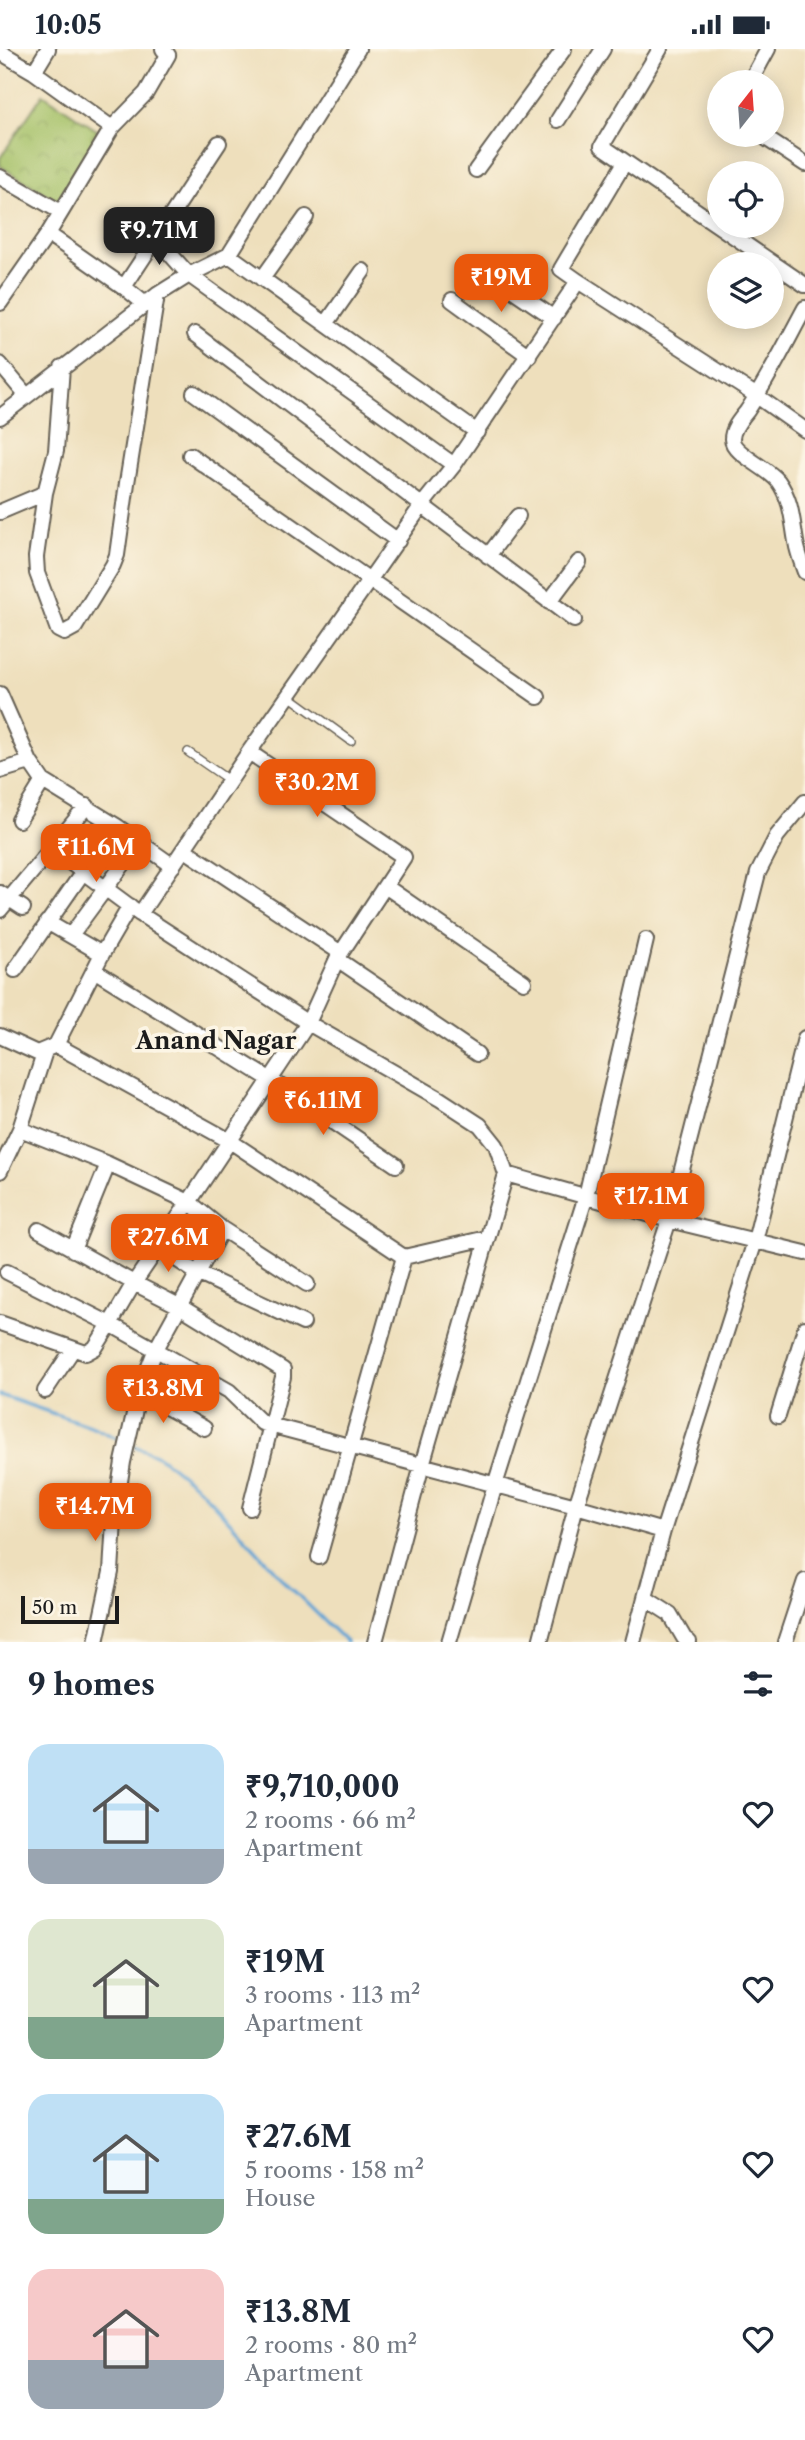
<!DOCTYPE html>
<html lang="en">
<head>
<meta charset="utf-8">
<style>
  :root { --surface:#fff; --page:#f2f2f3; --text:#1f2937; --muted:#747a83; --accent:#ea580c }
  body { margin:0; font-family:"Libre Caslon Text",serif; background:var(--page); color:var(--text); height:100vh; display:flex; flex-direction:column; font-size:26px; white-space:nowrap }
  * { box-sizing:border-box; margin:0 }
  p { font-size:23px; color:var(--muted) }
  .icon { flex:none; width:38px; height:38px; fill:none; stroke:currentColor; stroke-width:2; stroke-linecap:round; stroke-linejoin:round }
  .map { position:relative; height:1593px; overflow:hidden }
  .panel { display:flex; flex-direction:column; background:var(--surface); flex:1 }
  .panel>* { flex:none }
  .needle { width:46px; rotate:17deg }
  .tools { position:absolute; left:707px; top:21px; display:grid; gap:14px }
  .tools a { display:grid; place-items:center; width:77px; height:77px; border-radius:50%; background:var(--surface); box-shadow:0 4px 18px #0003; font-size:35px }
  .scale { position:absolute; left:21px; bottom:18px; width:98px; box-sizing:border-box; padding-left:7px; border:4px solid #1c1c1c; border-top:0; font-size:19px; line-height:24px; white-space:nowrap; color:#1c1c1c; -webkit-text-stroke:5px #fcf5e5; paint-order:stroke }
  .price { position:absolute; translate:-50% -60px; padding:0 16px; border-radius:14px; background:var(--accent); color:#fff; font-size:23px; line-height:46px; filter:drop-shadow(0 2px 4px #0008) }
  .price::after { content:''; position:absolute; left:50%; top:42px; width:21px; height:16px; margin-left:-10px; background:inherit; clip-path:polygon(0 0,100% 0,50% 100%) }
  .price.selected { background:#222; color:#fff }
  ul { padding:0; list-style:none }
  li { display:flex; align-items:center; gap:21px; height:175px; padding:0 28px }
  li span { display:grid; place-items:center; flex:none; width:196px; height:140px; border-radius:21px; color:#555 }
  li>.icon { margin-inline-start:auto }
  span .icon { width:84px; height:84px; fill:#fffc; stroke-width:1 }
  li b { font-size:30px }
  h2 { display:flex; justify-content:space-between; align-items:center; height:84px; padding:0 28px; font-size:30px }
  .status { display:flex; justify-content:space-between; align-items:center; height:49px; padding:0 35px; background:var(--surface); direction:ltr }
  .status svg { height:19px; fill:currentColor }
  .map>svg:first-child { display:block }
  .park { fill:url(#park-crowns); stroke:#606e42; stroke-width:2 }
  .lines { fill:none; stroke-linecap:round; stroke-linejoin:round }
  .stream { stroke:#5fa3d4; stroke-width:3.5 }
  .service-casing { stroke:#666054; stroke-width:10 }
  .minor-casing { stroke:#666054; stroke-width:18 }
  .service { stroke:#fff; stroke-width:7 }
  .minor { stroke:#fff; stroke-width:14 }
  .labels { text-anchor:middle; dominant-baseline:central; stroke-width:7; stroke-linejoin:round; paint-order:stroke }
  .neighbourhood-label { font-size:24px; font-weight:bold; fill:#1c1c1c; stroke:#fcf5e5 }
</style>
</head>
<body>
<div class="status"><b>10:05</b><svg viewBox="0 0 49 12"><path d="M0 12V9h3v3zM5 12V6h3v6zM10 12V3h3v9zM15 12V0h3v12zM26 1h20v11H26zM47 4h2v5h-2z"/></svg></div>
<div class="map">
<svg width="805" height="1593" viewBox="0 0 805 1593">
  <defs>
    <pattern id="park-crowns" width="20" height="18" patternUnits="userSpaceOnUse" patternTransform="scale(1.75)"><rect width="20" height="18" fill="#a5c167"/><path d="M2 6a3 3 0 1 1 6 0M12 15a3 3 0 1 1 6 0" fill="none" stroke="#8da559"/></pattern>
  </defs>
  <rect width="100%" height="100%" fill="#fcf5e5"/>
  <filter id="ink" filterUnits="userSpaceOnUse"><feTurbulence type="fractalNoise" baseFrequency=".0143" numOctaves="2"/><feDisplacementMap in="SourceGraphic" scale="14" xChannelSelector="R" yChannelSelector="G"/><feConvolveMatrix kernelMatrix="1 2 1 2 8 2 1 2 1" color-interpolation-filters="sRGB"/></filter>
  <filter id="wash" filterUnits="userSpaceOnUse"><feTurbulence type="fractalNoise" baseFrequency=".00686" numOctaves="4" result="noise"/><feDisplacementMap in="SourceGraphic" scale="28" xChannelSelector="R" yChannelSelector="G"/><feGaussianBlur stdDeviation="1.57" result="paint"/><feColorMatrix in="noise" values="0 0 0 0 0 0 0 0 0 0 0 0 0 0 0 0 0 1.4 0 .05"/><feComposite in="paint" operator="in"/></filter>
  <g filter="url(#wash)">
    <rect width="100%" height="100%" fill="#eedfbc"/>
    <path class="park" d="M43 45 104 86 59 153 0 117V109Z"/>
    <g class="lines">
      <path class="stream" d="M0 1346 95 1379 123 1392
        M130 1395 160 1408 201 1441 290 1538 346 1593"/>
    </g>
  </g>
  <g filter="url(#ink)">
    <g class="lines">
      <g class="service-casing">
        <path id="service" d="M289 647 351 692
          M188 703 230 732"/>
      </g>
      <g class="minor-casing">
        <path id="minor" d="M660 0 602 97 805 236
          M0 3 34 23 112 79
          M34 23 48 0
          M750 33 768 0
          M558 71 603 0
          M761 86 805 115
          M476 121 564 0
          M0 128 61 163
          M48 185 124 238 145 255
          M155 188 189 226 454 416
          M229 206 477 383
          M262 230 306 168
          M578 232 757 347 805 381
          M507 237 554 269
          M124 238 219 94
          M452 251 529 307
          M0 254 48 185 112 79 146 44 168 6 163 0
          M805 259C786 294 769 329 747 362 741 370 732 379 732 390 732 404 768 419 778 432 793 453 792 474 797 498 799 506 802 515 805 523
          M326 275 363 222
          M195 285 574 571
          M0 315 26 346
          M62 318 56 402 45 444 36 508 37 524 58 581 64 584 75 578 113 516 117 506 127 434 157 246
          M194 344 398 492
          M0 368 157 246 189 226 229 206 358 0
          M190 406 538 648
          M0 463 45 444
          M488 507 518 467
          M549 553 579 513
          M0 645 30 713 43 732 118 778 173 817
          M249 703 404 808 337 910
          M0 722 30 713
          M19 771 43 732
          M52 800 140 865 308 974 189 1153 222 1180 155 1302 139 1343 123 1413 114 1471 111 1523 96 1593
          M185 801 341 904
          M385 837 524 933
          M0 844 23 859
          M0 861 87 757
          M140 865 249 703 422 456 454 416 578 232 561 220 625 113
          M47 873 102 905
          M71 886 139 794
          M15 921 83 823 118 778
          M94 921 271 1031 396 1116
          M0 987 37 1004 56 996 102 905 130 857
          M56 996 230 1092 404 1208
          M0 1122 20 1080 45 1002
          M506 1125 669 1171 805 1204
          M222 1180 307 1235
          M39 1181 134 1234 181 1258 283 1321V1328L250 1459
          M158 1198 197 1224 303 1274
          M73 1201 108 1115
          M7 1223 110 1275 134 1234 189 1153 108 1115 20 1080
          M0 1274 86 1304 95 1299 110 1275 229 1342 262 1374 576 1457 663 1482
          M45 1342 73 1300
          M139 1343 204 1379
          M778 1367 805 1279
          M319 1508 404 1208 487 1189
          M645 1549 670 1565 684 1589 689 1593
          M375 1593 422 1416 506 1125 496 1096 480 1076 440 1050 308 974 337 910 477 1005
          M449 1593 495 1436 586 1147 646 891
          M540 1593 576 1457 669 1171 758 824 777 787 805 753
          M633 1593 663 1482 755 1192 805 989
          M785 1593 805 1532"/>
      </g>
      <use href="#service" class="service"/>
      <use href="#minor" class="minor"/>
    </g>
  </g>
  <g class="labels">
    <g class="neighbourhood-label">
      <text x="216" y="991">Anand Nagar</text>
    </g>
  </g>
</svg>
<div class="tools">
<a><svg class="needle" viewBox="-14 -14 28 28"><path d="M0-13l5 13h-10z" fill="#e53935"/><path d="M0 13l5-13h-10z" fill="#747a83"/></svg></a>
<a><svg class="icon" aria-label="locate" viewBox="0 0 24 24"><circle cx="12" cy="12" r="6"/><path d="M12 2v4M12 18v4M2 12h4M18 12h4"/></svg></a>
<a><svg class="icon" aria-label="layers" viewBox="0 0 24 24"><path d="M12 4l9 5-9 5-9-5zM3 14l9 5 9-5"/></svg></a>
</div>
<div class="scale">50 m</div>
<b class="price selected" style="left:159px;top:218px">₹9.71M</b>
<b class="price" style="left:501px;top:265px">₹19M</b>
<b class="price" style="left:317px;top:770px">₹30.2M</b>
<b class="price" style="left:96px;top:835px">₹11.6M</b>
<b class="price" style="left:323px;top:1088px">₹6.11M</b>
<b class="price" style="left:651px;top:1184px">₹17.1M</b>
<b class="price" style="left:168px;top:1225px">₹27.6M</b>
<b class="price" style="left:163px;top:1376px">₹13.8M</b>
<b class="price" style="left:95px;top:1494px">₹14.7M</b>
</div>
<section class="panel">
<h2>9 homes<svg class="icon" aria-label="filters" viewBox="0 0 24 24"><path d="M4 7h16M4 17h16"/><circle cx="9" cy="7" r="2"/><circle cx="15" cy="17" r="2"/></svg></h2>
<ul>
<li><span style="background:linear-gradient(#bfe0f5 75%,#9aa5b1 0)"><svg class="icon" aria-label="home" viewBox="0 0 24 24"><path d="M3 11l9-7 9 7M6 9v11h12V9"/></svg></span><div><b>₹9,710,000</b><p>2 rooms · 66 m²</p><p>Apartment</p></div><svg class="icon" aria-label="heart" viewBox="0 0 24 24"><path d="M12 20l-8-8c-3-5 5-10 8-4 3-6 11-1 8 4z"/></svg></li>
<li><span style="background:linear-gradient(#dfe7d0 70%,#7fa58c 0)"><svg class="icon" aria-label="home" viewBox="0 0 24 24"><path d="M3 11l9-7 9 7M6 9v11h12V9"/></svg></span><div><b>₹19M</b><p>3 rooms · 113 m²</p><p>Apartment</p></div><svg class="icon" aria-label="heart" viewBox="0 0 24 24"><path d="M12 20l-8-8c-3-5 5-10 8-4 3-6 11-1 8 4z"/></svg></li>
<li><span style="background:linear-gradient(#bfe0f5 75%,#7fa58c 0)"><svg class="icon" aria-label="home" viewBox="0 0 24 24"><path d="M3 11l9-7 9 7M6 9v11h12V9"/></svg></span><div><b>₹27.6M</b><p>5 rooms · 158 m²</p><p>House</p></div><svg class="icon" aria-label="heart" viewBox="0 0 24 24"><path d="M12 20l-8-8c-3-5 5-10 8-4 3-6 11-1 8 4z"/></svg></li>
<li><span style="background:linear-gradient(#f6c9c9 65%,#9aa5b1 0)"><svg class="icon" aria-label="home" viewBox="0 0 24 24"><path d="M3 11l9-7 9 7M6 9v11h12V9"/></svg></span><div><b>₹13.8M</b><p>2 rooms · 80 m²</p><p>Apartment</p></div><svg class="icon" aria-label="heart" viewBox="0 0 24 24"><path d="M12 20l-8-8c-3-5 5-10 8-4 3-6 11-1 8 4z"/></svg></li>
</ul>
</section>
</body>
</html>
